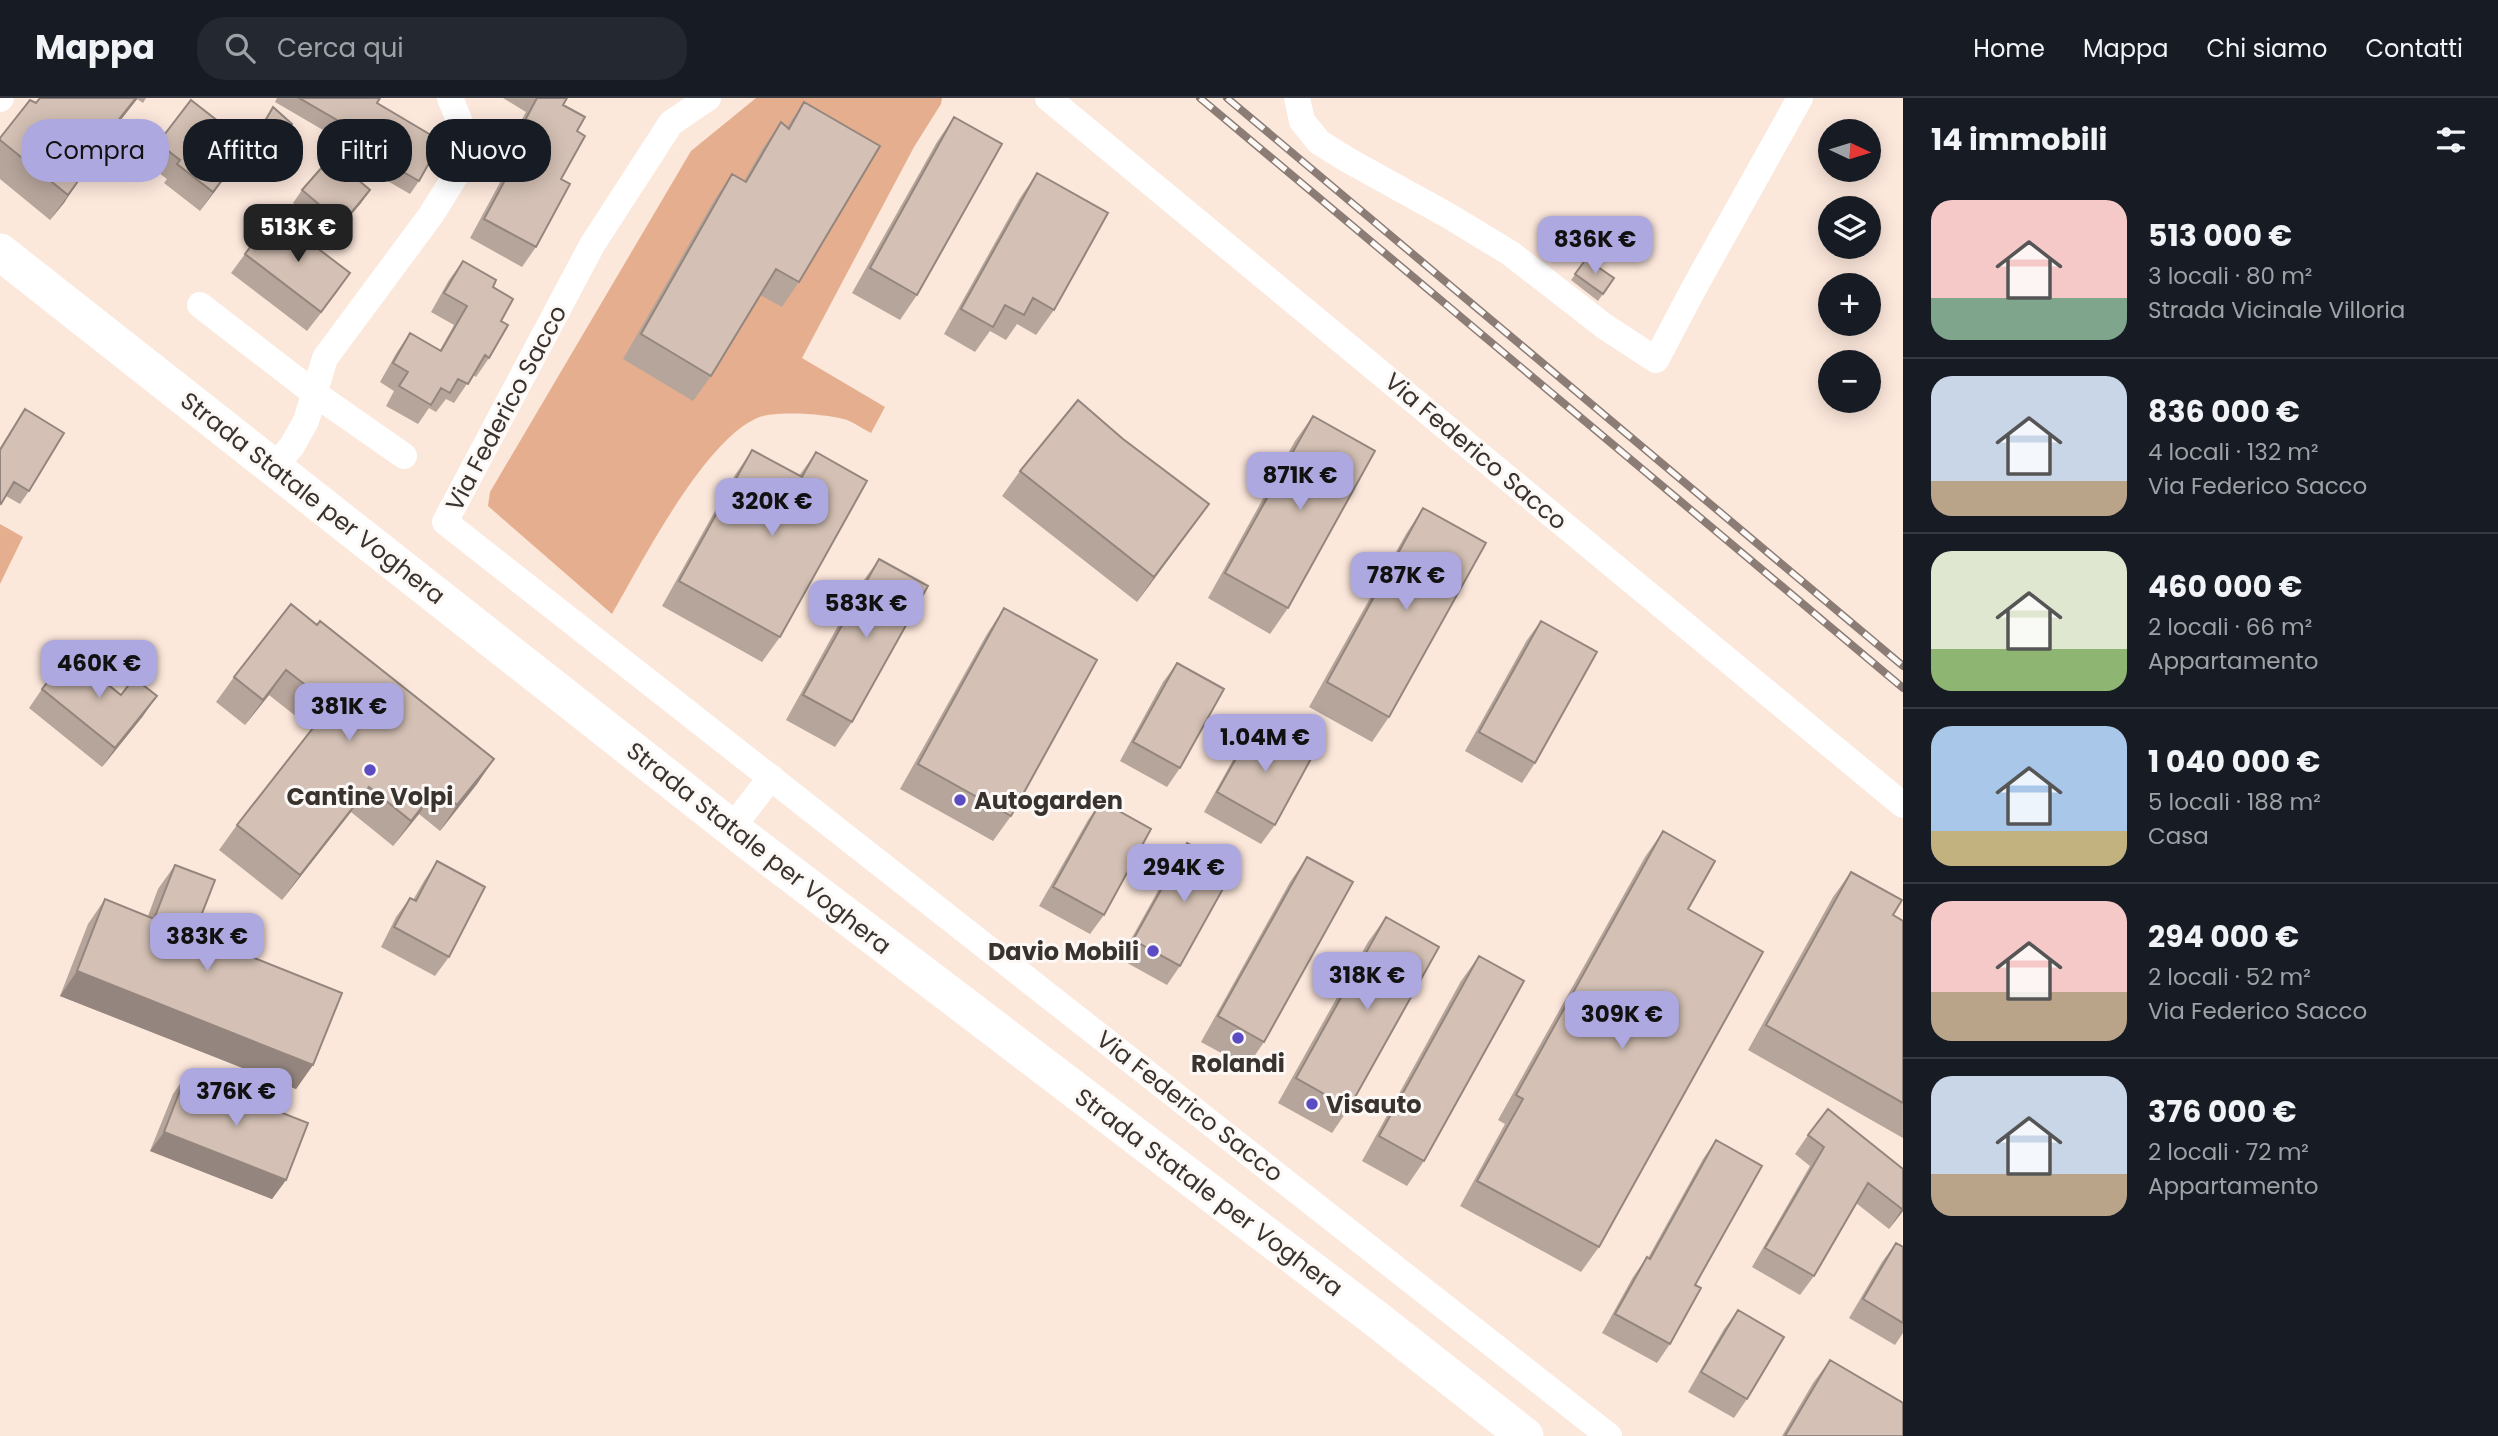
<!DOCTYPE html>
<html lang="it">
<head>
<meta charset="utf-8">
<style>
  :root { --surface:#171b24; --page:#242831; --text:#f1f3f6; --muted:#9ea1a6; --line:#363941; --accent:#aea8e0 }
  body { margin:0; font-family:Poppins,sans-serif; background:var(--page); color:var(--text); height:100vh; display:flex; flex-direction:column; font-size:26px; white-space:nowrap }
  * { box-sizing:border-box; margin:0 }
  p { font-size:23px; color:var(--muted) }
  .icon { flex:none; width:38px; height:38px; fill:none; stroke:currentColor; stroke-width:2; stroke-linecap:round; stroke-linejoin:round }
  .map { position:relative; flex:1; overflow:hidden }
  .drawer { display:flex; flex-direction:column; background:var(--surface); width:595px }
  .drawer>* { flex:none }
  .hud { position:absolute; left:21px; top:21px; width:665px; height:63px; display:flex; gap:14px }
  .needle { width:46px; rotate:94deg }
  .buttons { position:absolute; left:1818px; top:21px; display:grid; gap:14px }
  .buttons a { display:grid; place-items:center; width:63px; height:63px; border-radius:50%; background:var(--surface); box-shadow:0 4px 18px #0003; font-size:35px }
  .price { position:absolute; translate:-50% -60px; padding:0 16px; border-radius:14px; background:var(--accent); color:#111; font-size:23px; line-height:46px; filter:drop-shadow(0 2px 4px #0008) }
  .price::after { content:''; position:absolute; left:50%; top:42px; width:21px; height:16px; margin-left:-10px; background:inherit; clip-path:polygon(0 0,100% 0,50% 100%) }
  .price.active { background:#222; color:#fff }
  ul { padding:0; list-style:none }
  li { display:flex; align-items:center; gap:21px; height:175px; padding:0 28px }
  li+li { border-top:2px solid var(--line) }
  li span { display:grid; place-items:center; flex:none; width:196px; height:140px; border-radius:21px; color:#555 }
  li>.icon { margin-inline-start:auto }
  span .icon { width:84px; height:84px; fill:#fffc; stroke-width:1 }
  li b { font-size:30px }
  h2 { display:flex; justify-content:space-between; align-items:center; height:84px; padding:0 28px; font-size:30px }
  .tag { padding:0 24px; border-radius:28px; background:var(--surface); box-shadow:0 4px 18px #0003; font-size:24px; line-height:63px }
  .tag.active { background:var(--accent); color:#111 }
  header { display:flex; align-items:center; gap:42px; box-sizing:border-box; height:98px; padding:0 35px; background:var(--surface); border-bottom:2px solid var(--line) }
  header strong { font-size:33px }
  nav { display:flex; gap:38px; margin-inline-start:auto; font-size:24px }
  .search { width:490px; height:63px; background:var(--page); display:flex; align-items:center; gap:18px; box-sizing:border-box; padding:0 24px; border-radius:28px; color:var(--muted); font-size:26px }
  main { display:flex; flex:1; min-height:0 }
  .map>svg:first-child { display:block }
  .green { fill:#e5af8f }
  .lines { fill:none; stroke-linecap:round; stroke-linejoin:round }
  .street { stroke:#fff; stroke-width:26 }
  .secondary { stroke:#fff; stroke-width:37 }
  .rail-casing { stroke:#8b7d75; stroke-width:8 }
  .rail { stroke:#fcf8f6; stroke-width:5; stroke-dasharray:16; stroke-linecap:butt }
  .wall { fill:#b6a59b }
  .shaded-wall { fill:#94867e }
  .building { fill:#d4c0b4; stroke:#94867e; stroke-width:2 }
  .poi-dot { fill:#5c4cc4; stroke:#fcf8f6; stroke-width:2.5 }
  .labels { text-anchor:middle; dominant-baseline:central; stroke-width:6; stroke-linejoin:round; paint-order:stroke }
  .street-label { font-size:24px; fill:#3a322d; stroke:#fcf8f6 }
  .poi-label { font-size:24px; font-weight:bold; fill:#3a322d; stroke:#fcf8f6 }
</style>
</head>
<body>
<header>
<strong>Mappa</strong>
<div class="search"><svg class="icon" aria-label="search" viewBox="0 0 24 24"><circle cx="10" cy="10" r="6"/><path d="M15 15l6 6"/></svg>Cerca qui</div>
<nav><a>Home</a><a>Mappa</a><a>Chi siamo</a><a>Contatti</a></nav>
</header>
<main>
<div class="map">
<svg width="1903" height="1338" viewBox="0 0 1903 1338">
  <rect width="100%" height="100%" fill="#fce7db"/>
  <path class="green" d="M756 0H942L941 6 914 49 802 260 885 309 871 335C863 331 855 325 847 322 829 316 774 312 757 320 703 344 642 464 612 516L488 408 490 394 691 53Z
    M0 426 23 439 0 486Z"/>
  <g class="lines">
    <path class="street" d="M708 0 671 25 592 147 445 424 1609 1338
      M1048 0 1903 707
      M1297 0 1302 23 1319 44 1346 61 1449 118 1510 155 1604 228 1656 262 1694 190 1800 0
      M0 1 1 0
      M200 207 314 295 404 358
      M274 369 292 348 306 323 325 260 431 117 461 69 462 49 459 22 450 0
      M732 730 771 679"/>
    <path class="secondary" d="M0 154 748 743 1375 1220 1525 1338"/>
    <g class="rail-casing">
      <path id="rail" d="M1200 0 1903 590
        M1227 0 1903 568"/>
    </g>
    <use href="#rail" class="rail"/>
  </g>
  <path class="wall" d="M40 0H146L143 5 137 1 78 76 64 105 50 122 0 81V40Z
    M277 0H380L377 5 427 54 419 83 410 96 372 74 378 64 275 4Z
    M503 0H567L563 7 577 33 536 149 522 169 470 140 504 77 500 75 514 50 508 47 526 14Z
    M804 4 799 184 782 209 760 197 711 278 693 303 623 261 715 101 732 76 744 83 763 50 781 24 787 29Z
    M273 9 271 62 262 75 240 63 264 22Z
    M954 19 917 197 900 222 852 195 937 44Z
    M232 34 253 40 200 113 164 85 167 81 144 64 158 45Z
    M1037 75 1054 212 1036 237 1017 226 1006 242 990 233 975 254 944 236 1020 100Z
    M302 92H370L361 105 332 139 293 105Z
    M245 156 350 175 307 233 231 175Z
    M1586 161 1614 180 1598 203 1571 182Z
    M463 163 493 189 501 223 489 260 476 279 473 277 454 305 446 301 436 314 429 310 418 326 386 308 394 293 380 284 397 254 410 235 440 252 454 227 431 214 449 182Z
    M25 311 29 393 20 406 6 398 0 407V350Z
    M1313 318 1288 510 1270 536 1208 500 1295 343Z
    M1123 341 1209 406 1137 504 1002 398 1020 373Z
    M752 352 799 378 816 354 780 539 762 564 662 508 735 377Z
    M1423 410 1389 619 1372 644 1309 609 1406 436Z
    M879 461 852 624 835 649 786 622 861 486Z
    M1004 510 1011 718 993 743 900 691 987 536Z
    M1541 523 1535 665 1522 685 1465 653 1527 542Z
    M317 527 494 661 477 686 440 733 419 716 393 748 351 714 282 802 219 752 237 727 312 631 269 597 245 627 216 604 234 579Z
    M1177 565 1180 670 1167 689 1120 663 1163 584Z
    M42 591 143 618 102 669 29 610Z
    M1256 625 1275 727 1261 746 1204 714 1243 644Z
    M1101 703 1104 817 1090 836 1039 808 1088 722Z
    M1663 733 1688 811 1599 1149 1581 1174 1460 1108 1505 1026 1498 1022 1645 759Z
    M1187 745 1180 868 1167 887 1120 861 1174 764Z
    M1307 759 1264 944 1247 969 1201 944 1290 784Z
    M437 763 449 859 435 878 381 849 396 819 410 800 413 802 424 783Z
    M175 767 194 836 313 967 296 991 60 898 88 826 105 801 148 818 158 791Z
    M1851 774 1893 817 1903 823V1040L1748 952 1833 799Z
    M1386 819 1349 1010 1332 1035 1278 1005 1368 844Z
    M1479 858 1424 1063 1407 1088 1362 1063 1461 883Z
    M186 977 286 1082 272 1101 150 1053 173 996Z
    M1808 1037 1903 1071V1113L1889 1131 1856 1105 1814 1178 1800 1197 1752 1169 1810 1068 1795 1056Z
    M1716 1042 1695 1187 1670 1246 1657 1265 1602 1235 1633 1179 1647 1159 1648 1160 1703 1061Z
    M1896 1145 1903 1149V1235L1895 1247 1849 1220 1882 1164Z
    M1738 1212 1747 1301 1734 1320 1688 1294 1724 1231Z
    M1830 1262 1903 1338H1782L1813 1285Z"/>
  <path class="shaded-wall" d="M136 0H138L64 94 76 75Z
    M253 40 240 60 200 113 213 94Z
    M81 79 64 105 50 122 68 97Z
    M370 92 361 105 332 139 342 126Z
    M350 175 337 194 307 233 321 214Z
    M1209 406 1191 431 1137 504 1154 479Z
    M286 572 269 597 245 627 263 602Z
    M157 598 143 618 102 669 115 650Z
    M494 661 477 686 440 733 457 707Z
    M369 689 351 714 282 802 300 777Z
    M436 691 419 716 393 748 411 723Z
    M77 873 313 967 296 991 60 898Z
    M164 1034 286 1082 272 1101 150 1053Z
    M1903 1110V1113L1889 1131 1902 1111Z"/>
  <path class="building" d="M40 0H136L76 75 81 79 68 97 0 42V40L30 2 36 5Z
    M299 0H380L377 5 436 40 427 54 433 58 419 83 381 61 387 51Z
    M537 0H567L563 7 585 19 577 33 585 38 561 81 570 86 536 149 484 121 518 58 514 55 527 31 522 28Z
    M191 2 232 34 237 28 253 40 213 94 177 66 180 62 158 45Z
    M804 4 880 48 799 184 776 171 711 278 641 236 732 76 746 84 781 24 789 31Z
    M273 9 292 26 271 62 250 50Z
    M954 19 1002 46 917 197 870 170Z
    M331 59 370 92 342 126 302 92Z
    M1037 75 1108 115 1054 212 1033 200 1024 217 1005 207 993 229 961 211Z
    M274 117 350 175 321 214 245 156Z
    M1586 161 1614 180 1603 196 1575 176Z
    M463 163 496 182 493 189 513 201 501 223 508 227 489 260 485 257 468 286 458 281 450 295 441 290 431 307 399 288 408 274 393 265 410 235 441 253 467 208 444 195Z
    M1078 302 1123 341 1209 406 1154 479 1020 373Z
    M25 311 64 335 29 393 14 384 1 406 0 405V352Z
    M1313 318 1375 353 1288 510 1225 475Z
    M752 352 802 379 816 354 867 383 780 539 679 483Z
    M1423 410 1486 445 1389 619 1327 584Z
    M879 461 928 488 852 624 803 597Z
    M291 506 317 527 320 523 494 661 457 707 436 691 411 723 369 689 300 777 237 727 331 607 286 572 263 602 234 579Z
    M1004 510 1097 562 1011 718 918 666Z
    M1541 523 1597 554 1535 665 1479 634Z
    M70 556 121 597 134 580 157 598 115 650 42 591Z
    M1177 565 1224 591 1180 670 1133 644Z
    M1256 625 1313 657 1275 727 1217 694Z
    M1101 703 1151 731 1104 817 1053 789Z
    M1663 733 1715 763 1688 811 1763 854 1599 1149 1477 1083 1523 1001 1516 997Z
    M1187 745 1234 771 1180 868 1133 842Z
    M1307 759 1353 784 1264 944 1218 918Z
    M437 763 485 789 449 859 394 829 410 800 416 803Z
    M175 767 215 782 194 836 342 895 313 967 77 873 105 801 154 821Z
    M1851 774 1902 802 1893 817 1903 823V1005L1766 927Z
    M1386 819 1439 849 1349 1010 1296 980Z
    M1479 858 1524 883 1424 1063 1379 1038Z
    M186 977 308 1025 286 1082 164 1034Z
    M1828 1011 1903 1071V1110L1902 1111 1868 1085 1814 1178 1765 1150 1824 1049 1808 1037Z
    M1716 1042 1762 1068 1695 1187 1701 1190 1670 1246 1615 1216 1647 1159 1650 1161Z
    M1896 1145 1903 1149V1225L1863 1201Z
    M1738 1212 1784 1239 1747 1301 1701 1274Z
    M1830 1262 1903 1305V1338H1785Z"/>
  <g class="poi-dot">
    <circle cx="370" cy="672" r="7"/>
    <circle cx="960" cy="702" r="7"/>
    <circle cx="1153" cy="853" r="7"/>
    <circle cx="1238" cy="940" r="7"/>
    <circle cx="1312" cy="1006" r="7"/>
  </g>
  <g class="labels">
    <g class="street-label">
      <text transform="translate(506 310) rotate(-62)">Via Federico Sacco</text>
      <text transform="translate(1476 353) rotate(40)">Via Federico Sacco</text>
      <text transform="translate(313 400) rotate(38)">Strada Statale per Voghera</text>
      <text transform="translate(759 750) rotate(38)">Strada Statale per Voghera</text>
      <text transform="translate(1190 1008) rotate(38)">Via Federico Sacco</text>
      <text transform="translate(1209 1094) rotate(37)">Strada Statale per Voghera</text>
    </g>
    <g class="poi-label">
      <text x="370" y="698">Cantine Volpi</text>
      <text x="974" y="702" text-anchor="start">Autogarden</text>
      <text x="1139" y="853" text-anchor="end">Davio Mobili</text>
      <text x="1238" y="965">Rolandi</text>
      <text x="1326" y="1006" text-anchor="start">Visauto</text>
    </g>
  </g>
</svg>
<div class="buttons">
<a><svg class="needle" viewBox="-14 -14 28 28"><path d="M0-13l5 13h-10z" fill="#e53935"/><path d="M0 13l5-13h-10z" fill="#9ea1a6"/></svg></a>
<a><svg class="icon" aria-label="layers" viewBox="0 0 24 24"><path d="M12 4l9 5-9 5-9-5zM3 14l9 5 9-5"/></svg></a>
<a>+</a>
<a>−</a>
</div>
<b class="price active" style="left:298px;top:166px">513K €</b>
<b class="price" style="left:1595px;top:178px">836K €</b>
<b class="price" style="left:1300px;top:414px">871K €</b>
<b class="price" style="left:772px;top:440px">320K €</b>
<b class="price" style="left:1406px;top:514px">787K €</b>
<b class="price" style="left:866px;top:542px">583K €</b>
<b class="price" style="left:99px;top:602px">460K €</b>
<b class="price" style="left:349px;top:645px">381K €</b>
<b class="price" style="left:1265px;top:676px">1.04M €</b>
<b class="price" style="left:1184px;top:806px">294K €</b>
<b class="price" style="left:207px;top:875px">383K €</b>
<b class="price" style="left:1367px;top:914px">318K €</b>
<b class="price" style="left:1622px;top:953px">309K €</b>
<b class="price" style="left:236px;top:1030px">376K €</b>
<div class="hud">
<a class="tag active">Compra</a>
<a class="tag">Affitta</a>
<a class="tag">Filtri</a>
<a class="tag">Nuovo</a>
</div>
</div>
<section class="drawer">
<h2>14 immobili<svg class="icon" aria-label="filters" viewBox="0 0 24 24"><path d="M4 7h16M4 17h16"/><circle cx="9" cy="7" r="2"/><circle cx="15" cy="17" r="2"/></svg></h2>
<ul>
<li><span style="background:linear-gradient(#f6c9c9 70%,#7fa58c 0)"><svg class="icon" aria-label="home" viewBox="0 0 24 24"><path d="M3 11l9-7 9 7M6 9v11h12V9"/></svg></span><div><b>513 000 €</b><p>3 locali · 80 m²</p><p>Strada Vicinale Villoria</p></div></li>
<li><span style="background:linear-gradient(#c9d6e8 75%,#b9a48a 0)"><svg class="icon" aria-label="home" viewBox="0 0 24 24"><path d="M3 11l9-7 9 7M6 9v11h12V9"/></svg></span><div><b>836 000 €</b><p>4 locali · 132 m²</p><p>Via Federico Sacco</p></div></li>
<li><span style="background:linear-gradient(#dfe7d0 70%,#8fb573 0)"><svg class="icon" aria-label="home" viewBox="0 0 24 24"><path d="M3 11l9-7 9 7M6 9v11h12V9"/></svg></span><div><b>460 000 €</b><p>2 locali · 66 m²</p><p>Appartamento</p></div></li>
<li><span style="background:linear-gradient(#a9c7e8 75%,#c2b280 0)"><svg class="icon" aria-label="home" viewBox="0 0 24 24"><path d="M3 11l9-7 9 7M6 9v11h12V9"/></svg></span><div><b>1 040 000 €</b><p>5 locali · 188 m²</p><p>Casa</p></div></li>
<li><span style="background:linear-gradient(#f6c9c9 65%,#b9a48a 0)"><svg class="icon" aria-label="home" viewBox="0 0 24 24"><path d="M3 11l9-7 9 7M6 9v11h12V9"/></svg></span><div><b>294 000 €</b><p>2 locali · 52 m²</p><p>Via Federico Sacco</p></div></li>
<li><span style="background:linear-gradient(#c9d6e8 70%,#b9a48a 0)"><svg class="icon" aria-label="home" viewBox="0 0 24 24"><path d="M3 11l9-7 9 7M6 9v11h12V9"/></svg></span><div><b>376 000 €</b><p>2 locali · 72 m²</p><p>Appartamento</p></div></li>
</ul>
</section>
</main>
</body>
</html>
